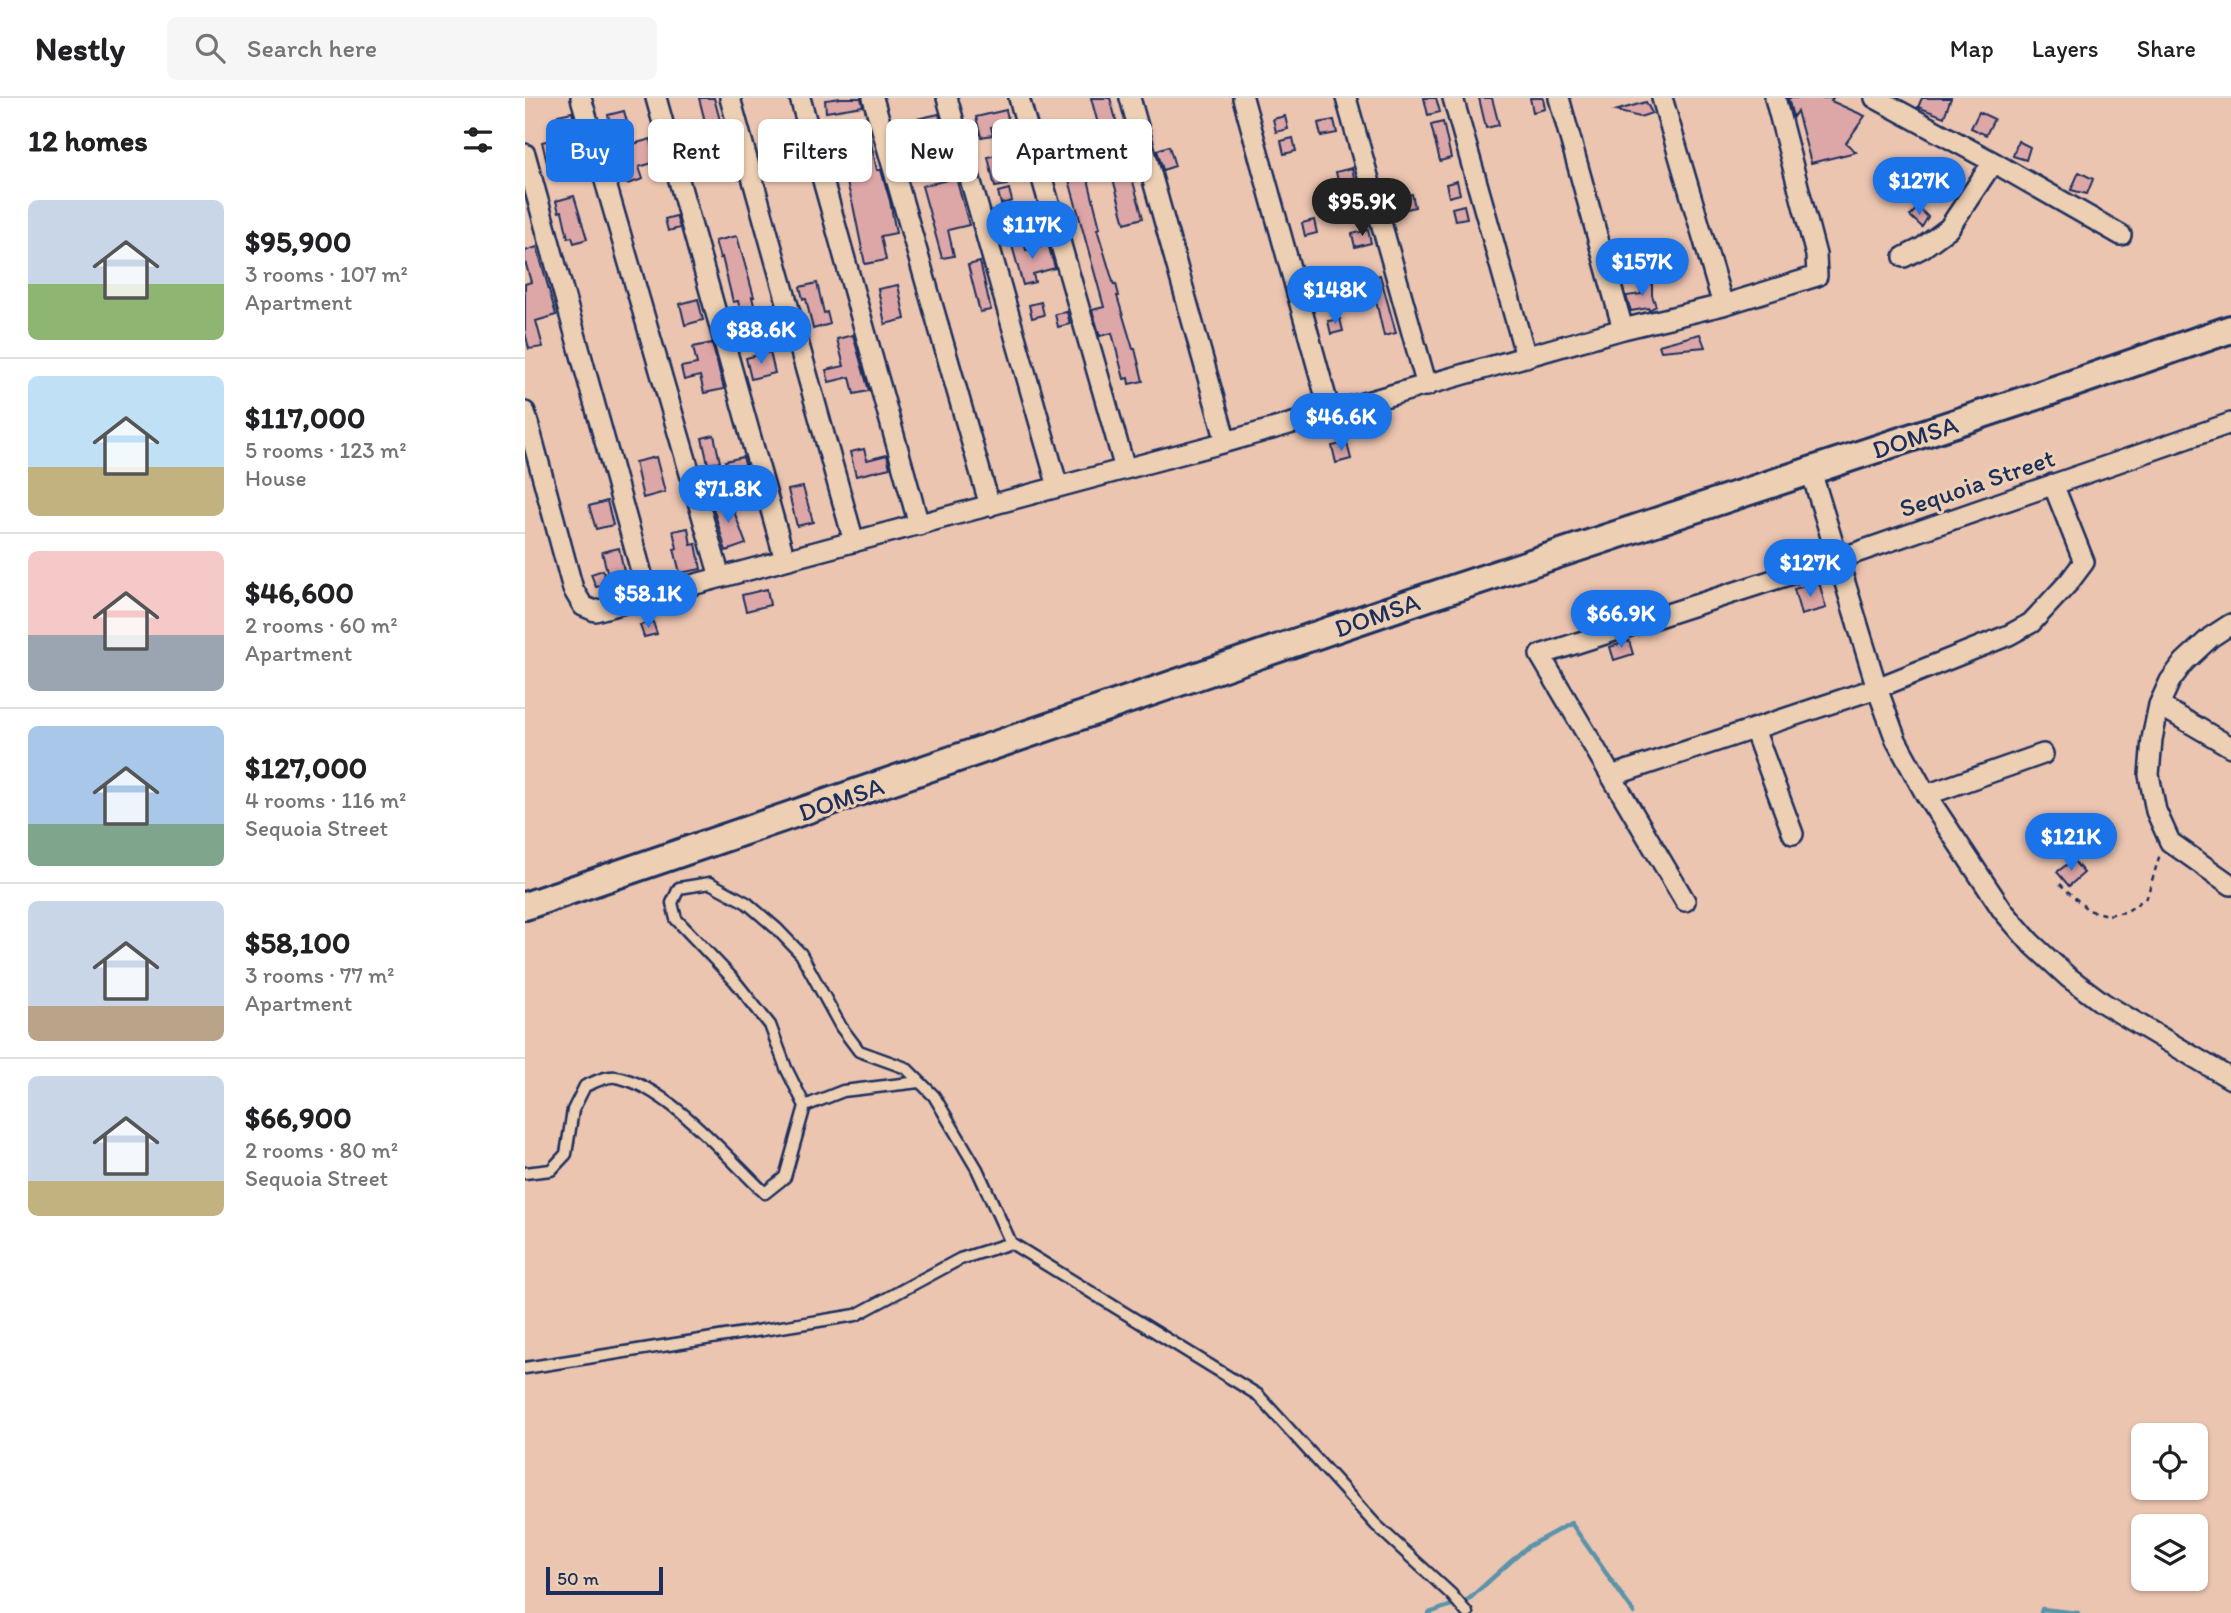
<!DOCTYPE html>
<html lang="en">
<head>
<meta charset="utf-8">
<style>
  :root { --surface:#fff; --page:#f6f6f6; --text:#202124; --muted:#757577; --line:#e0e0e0; --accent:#1a73e8 }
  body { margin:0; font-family:Itim,sans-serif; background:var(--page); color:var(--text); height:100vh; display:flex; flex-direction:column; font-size:26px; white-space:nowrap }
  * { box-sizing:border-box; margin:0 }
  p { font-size:23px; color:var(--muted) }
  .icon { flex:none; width:38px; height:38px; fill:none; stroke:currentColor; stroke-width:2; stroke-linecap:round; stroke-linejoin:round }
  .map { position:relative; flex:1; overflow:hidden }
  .side { display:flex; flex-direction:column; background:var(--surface); width:525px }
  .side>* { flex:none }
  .guide { position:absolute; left:21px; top:21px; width:665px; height:63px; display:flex; gap:14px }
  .buttons { position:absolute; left:1606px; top:1325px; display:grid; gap:14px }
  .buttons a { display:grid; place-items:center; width:77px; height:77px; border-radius:10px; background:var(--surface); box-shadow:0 2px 5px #0004; font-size:35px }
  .scale { position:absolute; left:21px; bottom:18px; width:117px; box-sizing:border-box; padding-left:7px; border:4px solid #1b2f5e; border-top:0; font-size:19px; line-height:24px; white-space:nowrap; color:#1b2f5e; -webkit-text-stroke:5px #edcfb3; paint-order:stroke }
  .price { position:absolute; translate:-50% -60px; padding:0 16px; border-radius:24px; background:var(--accent); color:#fff; font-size:23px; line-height:46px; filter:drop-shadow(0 2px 4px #0008) }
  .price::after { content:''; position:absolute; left:50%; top:42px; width:21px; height:16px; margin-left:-10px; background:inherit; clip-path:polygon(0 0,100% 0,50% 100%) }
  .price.selected { background:#222; color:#fff }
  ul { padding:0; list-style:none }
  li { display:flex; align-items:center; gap:21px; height:175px; padding:0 28px }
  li+li { border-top:2px solid var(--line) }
  li span { display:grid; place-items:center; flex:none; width:196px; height:140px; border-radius:10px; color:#555 }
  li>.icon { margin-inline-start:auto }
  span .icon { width:84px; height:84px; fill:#fffc; stroke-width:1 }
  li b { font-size:30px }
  h2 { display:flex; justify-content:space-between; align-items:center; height:84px; padding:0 28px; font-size:30px }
  .tag { padding:0 24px; border-radius:10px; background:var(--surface); box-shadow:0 2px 5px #0004; font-size:24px; line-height:63px }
  .tag.selected { background:var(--accent); color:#fff }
  header { display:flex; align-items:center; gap:42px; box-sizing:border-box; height:98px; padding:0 35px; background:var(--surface); border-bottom:2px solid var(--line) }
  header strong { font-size:33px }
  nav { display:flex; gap:38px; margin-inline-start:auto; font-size:24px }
  .search { width:490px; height:63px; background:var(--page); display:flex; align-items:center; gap:18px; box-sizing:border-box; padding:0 24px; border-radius:10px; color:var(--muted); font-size:26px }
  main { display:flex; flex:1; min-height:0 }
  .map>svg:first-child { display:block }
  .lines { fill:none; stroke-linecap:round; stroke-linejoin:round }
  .stream { stroke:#5a93ab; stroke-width:4.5 }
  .building { fill:#dea7a7; stroke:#1b2f5e; stroke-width:2 }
  .lane-casing { stroke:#1b2f5e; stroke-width:15 }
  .street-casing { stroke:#1b2f5e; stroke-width:24 }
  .secondary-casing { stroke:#1b2f5e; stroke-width:32 }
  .path { stroke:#1b2f5e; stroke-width:2.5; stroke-dasharray:5 5; stroke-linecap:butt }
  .lane { stroke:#edcfb3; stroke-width:10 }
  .street { stroke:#edcfb3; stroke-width:19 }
  .secondary { stroke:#edcfb3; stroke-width:26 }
  .labels { text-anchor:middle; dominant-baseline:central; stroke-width:6; stroke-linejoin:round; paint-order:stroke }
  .street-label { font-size:26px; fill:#1b2f5e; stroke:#edcfb3 }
</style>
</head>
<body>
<header>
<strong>Nestly</strong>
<div class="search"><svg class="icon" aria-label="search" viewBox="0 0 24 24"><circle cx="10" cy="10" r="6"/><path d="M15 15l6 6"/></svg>Search here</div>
<nav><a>Map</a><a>Layers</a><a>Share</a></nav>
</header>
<main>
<section class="side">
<h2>12 homes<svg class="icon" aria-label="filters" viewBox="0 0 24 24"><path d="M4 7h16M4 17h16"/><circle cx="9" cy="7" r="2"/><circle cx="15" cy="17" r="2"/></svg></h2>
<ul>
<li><span style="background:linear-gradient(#c9d6e8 60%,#8fb573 0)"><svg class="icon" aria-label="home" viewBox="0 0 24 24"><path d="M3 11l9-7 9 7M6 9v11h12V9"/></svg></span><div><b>$95,900</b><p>3 rooms · 107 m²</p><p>Apartment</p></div></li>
<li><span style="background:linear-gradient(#bfe0f5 65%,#c2b280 0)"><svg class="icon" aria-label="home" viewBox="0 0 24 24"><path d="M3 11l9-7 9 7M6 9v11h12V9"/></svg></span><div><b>$117,000</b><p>5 rooms · 123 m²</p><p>House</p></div></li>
<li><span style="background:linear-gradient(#f6c9c9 60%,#9aa5b1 0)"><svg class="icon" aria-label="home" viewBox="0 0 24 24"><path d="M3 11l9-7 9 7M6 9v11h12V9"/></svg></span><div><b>$46,600</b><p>2 rooms · 60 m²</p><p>Apartment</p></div></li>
<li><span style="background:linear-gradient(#a9c7e8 70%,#7fa58c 0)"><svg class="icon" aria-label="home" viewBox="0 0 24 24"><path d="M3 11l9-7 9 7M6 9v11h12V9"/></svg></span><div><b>$127,000</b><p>4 rooms · 116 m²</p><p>Sequoia Street</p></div></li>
<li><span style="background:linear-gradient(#c9d6e8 75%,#b9a48a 0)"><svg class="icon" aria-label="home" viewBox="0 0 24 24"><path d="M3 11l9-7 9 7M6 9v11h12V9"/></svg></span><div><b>$58,100</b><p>3 rooms · 77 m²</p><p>Apartment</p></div></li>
<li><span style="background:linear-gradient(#c9d6e8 75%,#c2b280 0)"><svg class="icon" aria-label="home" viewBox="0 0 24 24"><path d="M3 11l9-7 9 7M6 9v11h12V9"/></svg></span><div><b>$66,900</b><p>2 rooms · 80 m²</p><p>Sequoia Street</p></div></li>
</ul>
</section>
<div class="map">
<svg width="1706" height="1515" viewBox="0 0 1706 1515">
  <rect width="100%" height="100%" fill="#ecc5b1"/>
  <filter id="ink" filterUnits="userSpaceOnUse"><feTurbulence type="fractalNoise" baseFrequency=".0143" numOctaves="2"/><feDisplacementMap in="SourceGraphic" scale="14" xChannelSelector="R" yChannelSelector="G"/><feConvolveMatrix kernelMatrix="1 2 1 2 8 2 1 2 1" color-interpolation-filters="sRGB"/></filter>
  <g filter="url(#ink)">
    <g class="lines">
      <path class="stream" d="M904 1515 944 1501 1002 1449 1046 1425 1109 1515
        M1516 1515 1517 1511 1553 1515"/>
    </g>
    <path class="building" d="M174 0H189L203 52 188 55Z
      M316 0H336L338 8 301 14 300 2Z
      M566 0H585L618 120 600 125Z
      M899 0H911L915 14 903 17Z
      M954 0H967L974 27 961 30Z
      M1005 0H1018L1020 11 1008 14Z
      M1263 0H1308L1306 3 1340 18 1321 45 1331 54 1286 65 1272 13 1268 19Z
      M1397 0H1426L1419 19 1393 9Z
      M1121 4 1127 15 1115 19 1090 13Z
      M481 12 484 25 466 29 468 37 456 39 451 19Z
      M99 13 108 46 126 41 131 64 114 69 118 81 102 86 83 17Z
      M47 14 51 28 36 31 33 17Z
      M1454 14 1469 21 1461 37 1446 30Z
      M414 16 422 44 399 49 404 74 393 77 378 24Z
      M760 18 763 31 751 34 748 21Z
      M809 22 812 35 796 38 793 25Z
      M341 23 352 72H356L365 103 371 135 356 138 361 162 340 166 328 107 322 85H320L317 57 335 54 329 26Z
      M918 24 926 60 915 63 906 27Z
      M33 40 38 65 23 69 17 44Z
      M768 40 771 53 759 56 756 43Z
      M1493 43 1505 49 1501 62 1488 58Z
      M644 48 650 68 638 72 632 52Z
      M474 56 482 87 470 89 463 59Z
      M1415 61 1429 68 1421 84 1407 73Z
      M62 64 65 78 52 81 49 67Z
      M827 70 834 102 818 106 811 74Z
      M1554 74 1568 81 1562 96 1546 92Z
      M562 77 575 130 572 131 589 187 591 186 594 198H592L608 251H610L618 283 604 286 603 280 599 281 587 235 575 238 567 212 579 209 544 82Z
      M431 80 444 127 423 132 429 158 417 160 397 88Z
      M932 83 935 96 924 99 921 86Z
      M484 91 487 103 476 106 473 94Z
      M887 96 890 109 878 112 875 99Z
      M49 98 62 141 49 145 47 139 43 140 37 113 34 114 31 103Z
      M490 107 493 120 481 123 478 110Z
      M939 107 942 120 930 122 927 110Z
      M1393 109 1403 119 1397 129 1385 118Z
      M151 118 155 130 143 133 140 121Z
      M789 122 792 135 780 138 777 125Z
      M843 132 846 145 830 149 827 136Z
      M212 138 229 199H227L235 232 221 235 213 203 208 204 197 159 195 160 190 143Z
      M498 141 501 152 523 146 530 170 508 176 510 184 498 187 486 144Z
      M12 149 31 217 11 223 18 249 4 251 0 234V186L6 184 0 163V153Z
      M455 164 466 212 455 214 443 167Z
      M855 177 871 235 859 238 851 203 846 205 840 182Z
      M1127 182V197L1131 208 1124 212 1123 210 1106 213 1101 198 1117 196 1112 185Z
      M292 185 299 215 302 214 305 226 288 231 281 201H278L275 189Z
      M373 187 380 221 360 226 353 191Z
      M173 201 178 222 160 227 155 206Z
      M516 204 519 217 507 220 504 207Z
      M542 214 545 226 533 229 530 216Z
      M815 221 818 233 806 236 803 223Z
      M253 229 256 241 239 245 236 233Z
      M1175 236 1180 249 1136 253 1134 247Z
      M328 237 344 293 329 296 325 279 304 284 301 272 319 268 312 241Z
      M187 245 199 291 179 295 175 278 159 282 156 269 172 266 168 249Z
      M245 254 250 275 226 281 221 260Z
      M189 337 195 364 183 366 177 340Z
      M822 345 826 361 811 365 807 348Z
      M339 351 342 362 362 357 365 370 331 378 325 354Z
      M131 359 140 394 118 400 110 364Z
      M218 359 224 380 206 385 200 363Z
      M278 389 288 424 272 428 263 392Z
      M204 400 221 446 201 453 187 406Z
      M82 403 88 427 71 431 64 408Z
      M163 430 166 447 171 446 176 471 155 475 149 451 152 450 148 433Z
      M94 450 99 473 83 477 77 454Z
      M78 472 82 486 71 489 66 476Z
      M1294 484 1301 510 1276 517 1269 491Z
      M242 491 245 507 221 513 217 497Z
      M128 524 132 536 119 539 115 527Z
      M1104 543 1108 556 1089 562 1085 549Z
      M1548 762 1559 775 1544 788 1532 774Z"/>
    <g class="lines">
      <g class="lane-casing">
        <path id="lane" d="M280 1008 318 993 394 984
          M0 1075 26 1072 41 1056 48 1012 60 988C68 985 82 977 91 979 141 987 203 1060 240 1095L260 1079 280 1008 261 970 245 927 209 882 151 821 147 805 154 790 185 785 222 805 252 831 276 856 316 929 334 953 381 970 409 998 452 1071 486 1145 733 1297 851 1427 926 1496 942 1515
          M0 1270 331 1217 435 1161 486 1145"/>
      </g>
      <g class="street-casing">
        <path id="street" d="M56 0 195 479
          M131 0 260 462
          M205 0 329 444
          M275 0 394 427
          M348 0 465 408
          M422 0 533 389
          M494 0 600 371
          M605 0 701 344
          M718 0 805 314
          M821 0 902 288
          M928 0 1001 259
          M1034 0 1098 231
          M1137 0 1198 207
          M1350 0 1468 64 1596 137
          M0 56 123 498
          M1379 159 1397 150 1424 130 1468 64
          M0 314 48 491 58 508 70 513 701 344 1098 231 1198 207 1292 178 1291 157 1250 0
          M1286 373 1352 590 1371 642 1401 697 1478 813 1505 844 1543 879 1578 905 1706 981
          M1706 526 1686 539 1659 564 1645 583 1634 607 1627 641 1624 677 1631 713 1645 744 1706 787
          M1634 607 1706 649
          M1229 631 1268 736
          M1086 678 1352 590 1484 537 1506 525 1544 484 1559 464 1528 386
          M1401 697 1518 656
          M1160 803 1015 557 1313 461 1706 325"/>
      </g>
      <g class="secondary-casing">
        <path id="secondary" d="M0 808 903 499 1503 301 1706 231"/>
      </g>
      <path class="path" d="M1535 786 1563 812 1582 817 1601 814 1622 799 1635 756"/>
      <use href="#lane" class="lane"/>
      <use href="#street" class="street"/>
      <use href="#secondary" class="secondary"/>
    </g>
  </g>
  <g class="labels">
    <g class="street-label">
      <text transform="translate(1390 339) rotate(-18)">DOMSA</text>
      <text transform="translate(1452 385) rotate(-19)">Sequoia Street</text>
      <text transform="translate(852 517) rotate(-19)">DOMSA</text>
      <text transform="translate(316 701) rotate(-19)">DOMSA</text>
    </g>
  </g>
</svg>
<div class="buttons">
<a><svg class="icon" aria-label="locate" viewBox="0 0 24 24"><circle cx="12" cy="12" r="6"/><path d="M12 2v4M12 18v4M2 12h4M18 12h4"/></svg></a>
<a><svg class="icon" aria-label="layers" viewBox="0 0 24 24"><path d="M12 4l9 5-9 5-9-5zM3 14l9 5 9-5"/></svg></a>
</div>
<div class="scale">50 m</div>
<b class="price" style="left:1394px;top:119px">$127K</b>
<b class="price selected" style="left:837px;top:140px">$95.9K</b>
<b class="price" style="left:507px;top:163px">$117K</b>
<b class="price" style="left:1117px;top:200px">$157K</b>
<b class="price" style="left:810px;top:228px">$148K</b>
<b class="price" style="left:236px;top:268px">$88.6K</b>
<b class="price" style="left:816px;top:355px">$46.6K</b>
<b class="price" style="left:203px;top:427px">$71.8K</b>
<b class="price" style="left:1285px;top:501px">$127K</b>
<b class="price" style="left:123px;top:532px">$58.1K</b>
<b class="price" style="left:1096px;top:552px">$66.9K</b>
<b class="price" style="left:1546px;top:775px">$121K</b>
<div class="guide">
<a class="tag selected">Buy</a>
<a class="tag">Rent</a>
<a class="tag">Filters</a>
<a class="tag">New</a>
<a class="tag">Apartment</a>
</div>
</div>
</main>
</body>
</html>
